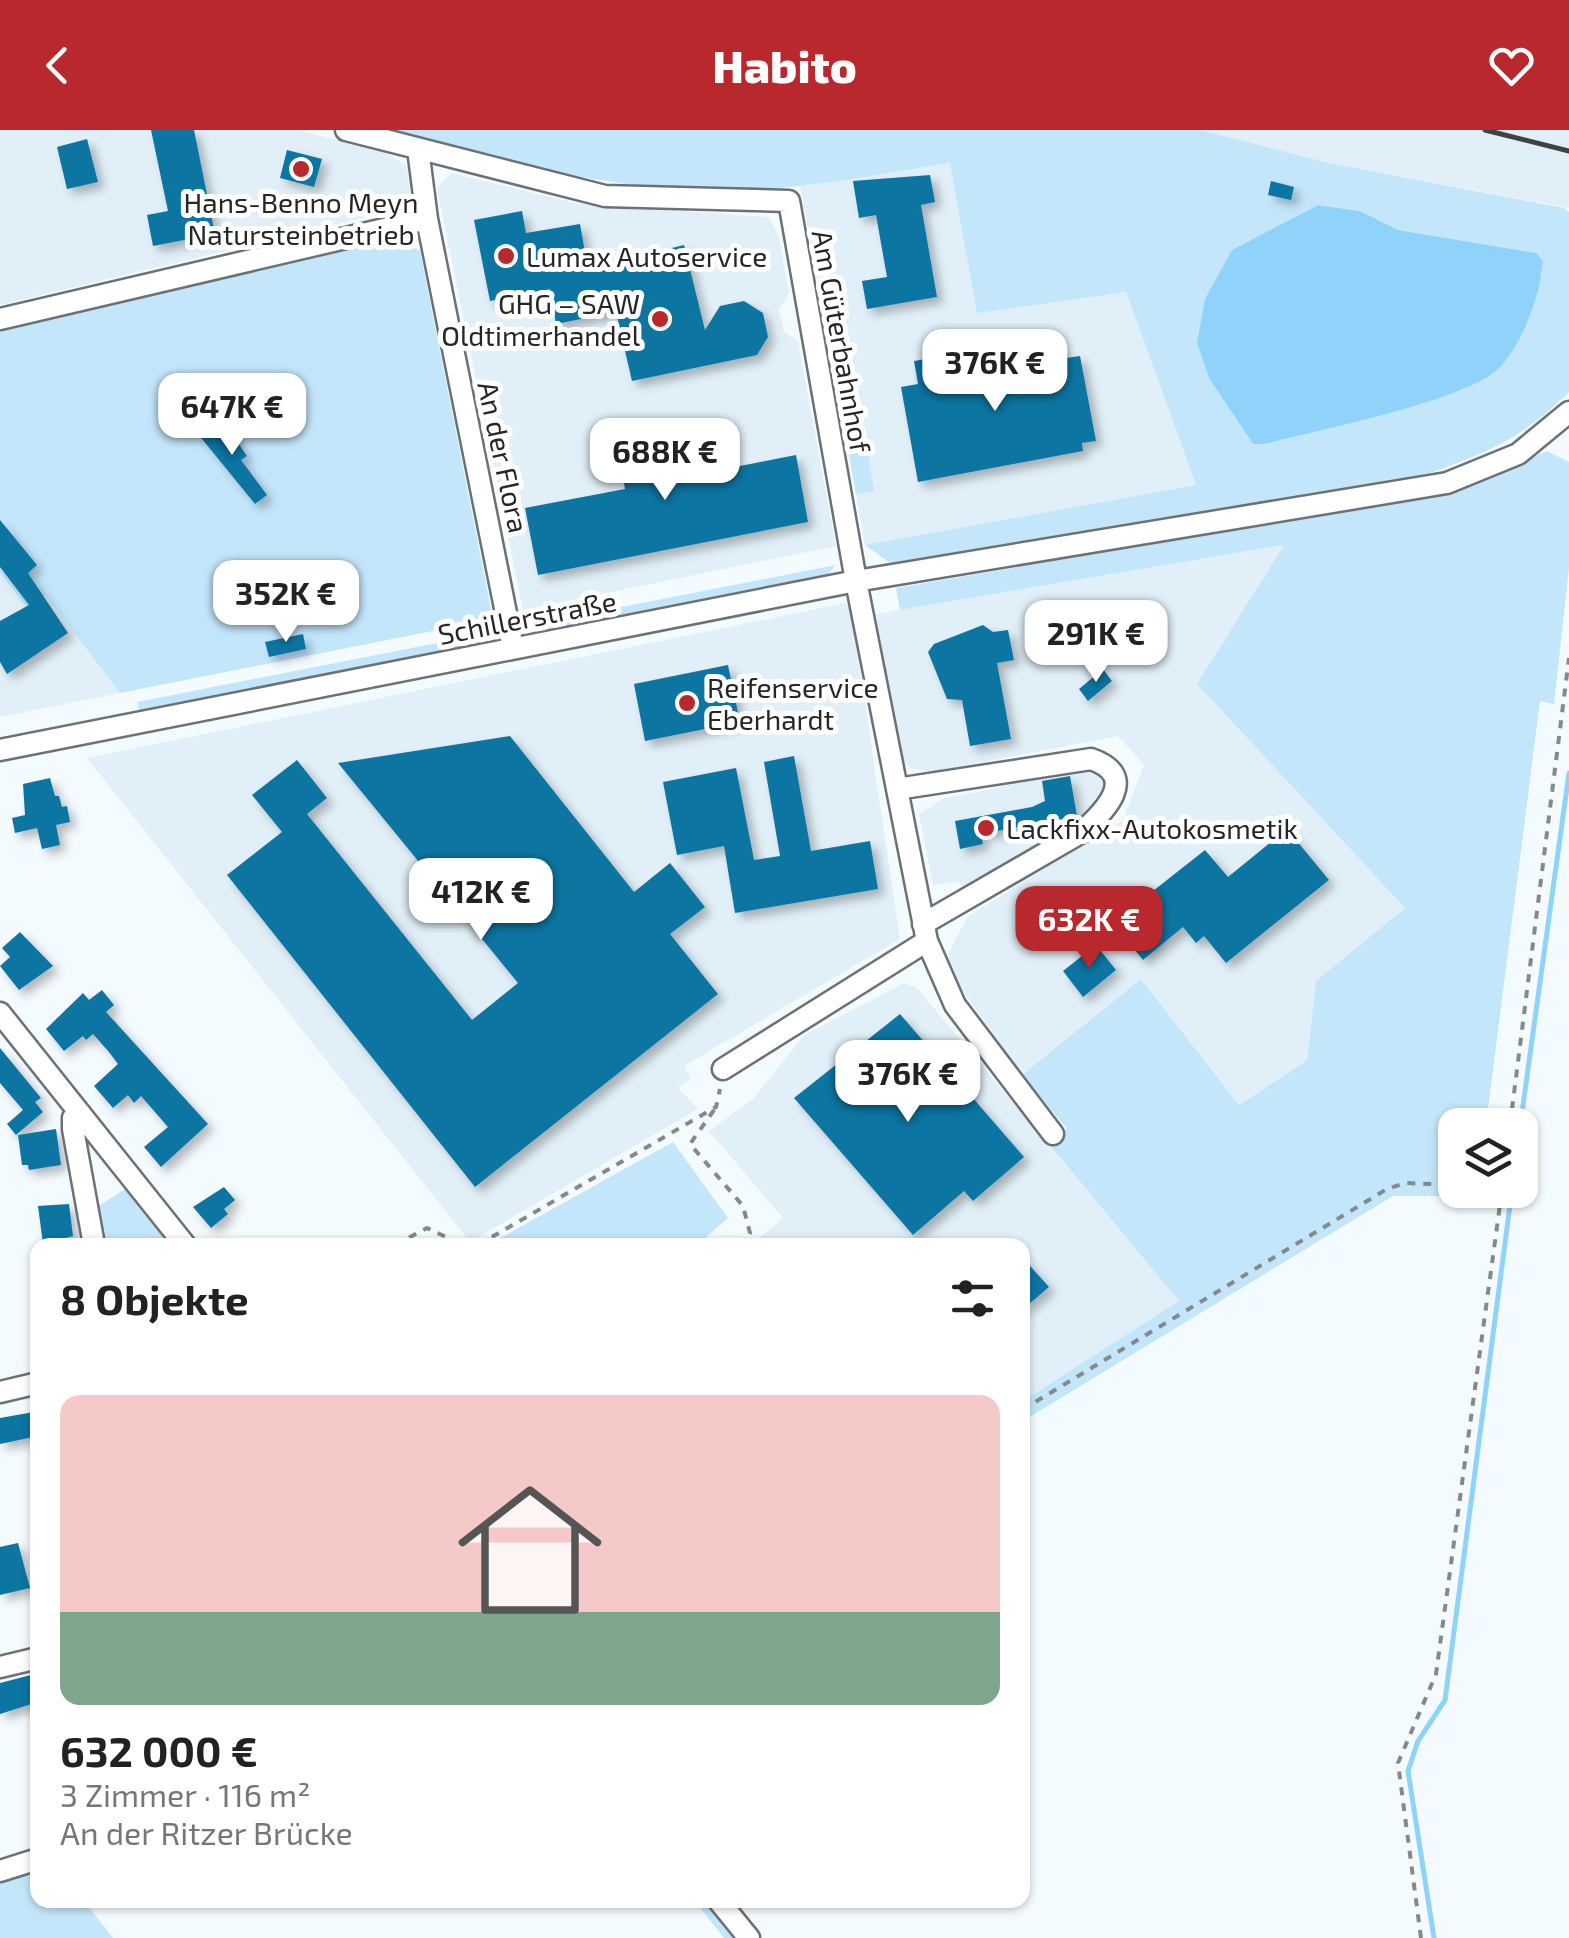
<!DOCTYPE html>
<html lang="de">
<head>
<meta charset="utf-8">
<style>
  :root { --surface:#fff; --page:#f6f6f6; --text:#222; --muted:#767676; --accent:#b8282c }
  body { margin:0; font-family:"Exo 2",sans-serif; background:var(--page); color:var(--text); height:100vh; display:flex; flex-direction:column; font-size:38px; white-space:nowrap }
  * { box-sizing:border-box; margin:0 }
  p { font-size:32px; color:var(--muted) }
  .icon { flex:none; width:55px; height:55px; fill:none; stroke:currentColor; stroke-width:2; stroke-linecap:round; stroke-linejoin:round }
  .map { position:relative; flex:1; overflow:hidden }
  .panel { position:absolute; left:30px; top:1108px; width:1000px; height:670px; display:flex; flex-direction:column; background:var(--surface); border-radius:20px; box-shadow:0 2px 8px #0004 }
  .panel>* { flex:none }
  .controls { position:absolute; left:1438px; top:978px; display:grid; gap:20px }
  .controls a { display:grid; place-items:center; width:100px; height:100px; border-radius:20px; background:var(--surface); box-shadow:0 2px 8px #0004; font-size:50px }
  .price { position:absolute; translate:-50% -85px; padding:0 22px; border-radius:20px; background:#fff; color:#222; font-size:32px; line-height:65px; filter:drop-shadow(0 2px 5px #0008) }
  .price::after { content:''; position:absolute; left:50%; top:60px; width:30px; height:22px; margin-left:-15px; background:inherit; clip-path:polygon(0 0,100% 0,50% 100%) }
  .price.active { background:var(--accent); color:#fff }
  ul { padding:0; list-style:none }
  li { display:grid; align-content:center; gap:20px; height:530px; padding:0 30px }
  li span { display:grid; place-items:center; height:310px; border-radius:20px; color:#555 }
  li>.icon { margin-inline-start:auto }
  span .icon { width:180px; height:180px; fill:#fffc; stroke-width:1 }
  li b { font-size:42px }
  h2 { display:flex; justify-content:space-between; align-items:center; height:120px; padding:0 30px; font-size:42px }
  header { display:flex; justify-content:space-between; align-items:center; height:130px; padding:0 30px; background:var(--accent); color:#fff; font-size:45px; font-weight:800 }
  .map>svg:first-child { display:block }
  .built { fill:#e1eff8 }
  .green { fill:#c4e6fb; fill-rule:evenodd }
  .water { fill:#8fd3fa }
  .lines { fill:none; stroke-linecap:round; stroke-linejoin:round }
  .stream { stroke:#8fd3fa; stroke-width:5 }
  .building { fill:#0b75a2; filter:url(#shadow) }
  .minor-casing { stroke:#6c7175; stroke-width:25 }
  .path { stroke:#84898c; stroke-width:4; stroke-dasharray:8 8; stroke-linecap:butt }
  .minor { stroke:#fff; stroke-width:20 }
  .rail { stroke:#3f4244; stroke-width:5 }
  .poi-dot { fill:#b8282c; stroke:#fff; stroke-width:4 }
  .labels { text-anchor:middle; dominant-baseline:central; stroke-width:10; stroke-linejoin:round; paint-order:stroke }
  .poi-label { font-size:28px; fill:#242628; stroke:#fff; text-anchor:start }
  .street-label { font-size:28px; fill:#242628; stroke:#fff }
</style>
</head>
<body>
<header><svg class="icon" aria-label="back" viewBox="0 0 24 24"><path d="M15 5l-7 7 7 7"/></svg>Habito<svg class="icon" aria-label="heart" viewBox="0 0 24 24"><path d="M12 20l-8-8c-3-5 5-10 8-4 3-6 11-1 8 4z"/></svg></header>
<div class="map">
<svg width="1569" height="1808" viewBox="0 0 1569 1808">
  <defs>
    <filter id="shadow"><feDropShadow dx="6" dy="6" stdDeviation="5" flood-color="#0004"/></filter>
  </defs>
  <rect width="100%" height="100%" fill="#f4fbff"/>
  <path class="built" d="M0 0H298L384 22 407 36 410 61 404 74 392 81 0 175Z
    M1200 0H1569V78L1330 33Z
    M951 33 978 182 1126 162 1196 355 865 415 800 55Z
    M451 43 579 74 769 87 779 107 789 163 779 180 785 203 798 211 836 416 523 480 440 73 437 58Z
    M1285 415 1197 554 1405 778 1316 851 1307 930 1239 975 1141 849 1022 945 954 848 948 824 967 787 1123 690 1144 635 1118 606 931 642 911 638 900 628 876 484Z
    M0 443 27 477 46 466 120 563 0 587Z
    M846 473 851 479 900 809 684 936 691 948 678 958 698 979 470 1112 87 628Z
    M1091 638 1104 650 1105 664 1081 693 966 760 958 752 933 755 919 684 942 669Z
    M904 853 917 858 1180 1171 1023 1271 1022 1115H751L783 1088 709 1001 753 969 803 906Z"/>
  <path class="green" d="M371 0H1200L1330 33 1564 78 1569 82V262C1523 307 1490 322 1430 343L890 433 865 415 1196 355 1126 162 977 183 950 33C885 43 820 56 754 60 640 67 482 29 371 0ZM1318 75 1360 81 1398 100 1536 123 1542 144 1499 238 1464 259 1265 314H1253L1210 250 1232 120Z
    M399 108 420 121 493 489 120 563 46 466 27 477 0 443V202Z
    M856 256 874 361 856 364 838 260Z
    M1547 321 1569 332V438L1554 574 1540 571 1486 995H1455V1060H1469L1465 1066H1393L1023 1291V1271L1179 1171 1048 1013 1067 999 1022 945 1141 849 1239 975 1307 930 1316 851 1405 778 1197 554 1284 415 900 480 896 458 1377 376 1462 358Z
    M836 435 824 448 544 502 525 496Z
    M828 466 836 467 563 521 565 517Z
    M498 501 479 515 140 583 137 572Z
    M673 1012 728 1088 697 1115H488Z
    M128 1057 175 1115H103L97 1077Z
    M37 1737 38 1770H83L113 1808H0V1749Z
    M694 1770H710L740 1808H724Z"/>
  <path class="water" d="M1318 75 1360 81 1398 100 1536 123 1543 131C1540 165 1524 211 1500 237 1469 271 1316 300 1265 314H1253L1210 250 1197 213 1205 169 1232 120Z"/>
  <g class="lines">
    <path class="stream" d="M1520 997 1569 643
      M1434 1808 1408 1641 1418 1611 1445 1570 1512 1060"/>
  </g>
  <path class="building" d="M151 0H194L215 104 153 116 147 85 168 81Z
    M87 9 98 52 67 59 57 17Z
    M287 20 322 29 314 57 280 48Z
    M930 45 935 72 921 75 937 167 867 179 862 151 887 147 876 85 859 88 853 51Z
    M1271 51 1294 57 1291 70 1268 65Z
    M522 81 526 103 580 94 588 139 684 115 705 200 720 176 744 171 763 183 768 207 757 225 632 251 616 182 556 194 550 159 490 171 474 90Z
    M972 221 976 243 1066 224 1067 228 1080 226 1096 311 1082 313 1083 321 918 352 901 257 918 254 914 231Z
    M221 288 247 326 241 330 267 365 255 374 198 304Z
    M688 289 700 344 796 325 808 392 538 445 525 378 625 359 614 301Z
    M0 390 37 435 28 443 68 503 7 544 0 532V491L29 475 0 437Z
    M983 495 993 502 1008 500 1014 530 997 533 1011 609 970 616 962 570 947 569 928 522 934 514Z
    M303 504 306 519 269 527 265 512Z
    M728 535 740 592 645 611 634 554Z
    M1103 539 1112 551 1088 571 1079 559Z
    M510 606 634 762 670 733 705 777 670 804 718 864 475 1057 227 745 282 702 252 665 297 630 327 668 307 684 472 890 518 853 338 633Z
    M794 626 811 721 870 711 878 759 735 783 724 716 677 725 663 652 736 638 754 730 780 726 764 632Z
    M1070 646 1077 686 981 704 983 714 960 719 955 691 1032 677 1045 671 1042 651Z
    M50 648 55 666H59L62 677 67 676 70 692 56 695 60 715 42 719 37 698 15 703 12 688 25 685 23 654Z
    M1287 699 1329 750 1226 833 1204 806 1196 813 1183 797 1143 830 1118 799 1158 767 1153 761 1205 720 1228 747Z
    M20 802 53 836 19 860 0 836 10 827 2 818Z
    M1096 815 1116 840 1083 867 1063 841Z
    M102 860 114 875 106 882 208 994 161 1037 144 1017 168 997 141 966 134 973 128 965 113 978 94 956 118 934 109 922 93 904 86 910 83 906 64 921 46 899 83 863 89 870Z
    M900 884 1024 1027 973 1071 964 1061 913 1105 794 968Z
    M0 918 41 968 35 972 43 982 16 1005 7 994 23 980 0 953Z
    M56 999 61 1035 29 1040 28 1035H22L18 1005Z
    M224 1057 235 1070 224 1079 228 1084 211 1098 193 1077Z
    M69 1074 73 1106 43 1114 38 1076Z
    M1022 1127 1049 1157 1022 1180Z
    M34 1282 38 1306 0 1314V1288Z
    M18 1413 30 1458 0 1465V1417Z
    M31 1545 38 1572 0 1584V1553Z"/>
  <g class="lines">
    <g class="minor-casing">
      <path id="minor" d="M346 0 605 66 789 71 856 451 927 811 955 875 1053 1004
        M418 19 427 89 513 518
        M0 189 427 89
        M0 620 856 451 1447 353 1518 324 1569 282
        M897 659 1091 629C1140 646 1105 681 1082 702L923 794
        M0 883 185 1115
        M723 939 927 811
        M80 983 73 988V999L94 1115
        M0 1262 38 1253
        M0 1537 38 1528
        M0 1741 38 1729
        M718 1770 749 1808"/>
    </g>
    <path class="path" d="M714 980 690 1014 743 1076 750 1103 741 1115
      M1510 995 1569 528
      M395 1115 427 1098 463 1115
      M478 1115 716 977 720 959
      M1022 1280 1387 1059 1405 1053 1455 1055
      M1421 1808 1398 1633 1436 1544 1502 1060"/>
    <use href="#minor" class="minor"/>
    <path class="rail" d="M1485 0 1569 21"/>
  </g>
  <g class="poi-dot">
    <circle cx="301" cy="39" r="10"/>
    <circle cx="506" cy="126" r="10"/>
    <circle cx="660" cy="189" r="10"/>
    <circle cx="687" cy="573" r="10"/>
    <circle cx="986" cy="698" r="10"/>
  </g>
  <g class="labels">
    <g class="poi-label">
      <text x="301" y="72" text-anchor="middle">Hans-Benno Meyn<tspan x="301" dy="32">Natursteinbetrieb</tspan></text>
      <text x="526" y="126">Lumax Autoservice</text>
      <text x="640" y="173" text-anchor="end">GHG – SAW<tspan x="640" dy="32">Oldtimerhandel</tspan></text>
      <text x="707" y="557">Reifenservice<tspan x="707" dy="32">Eberhardt</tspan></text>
      <text x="1006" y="698">Lackfixx-Autokosmetik</text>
    </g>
    <g class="street-label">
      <text transform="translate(842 211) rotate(80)">Am Güterbahnhof</text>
      <text transform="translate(504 327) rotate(78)">An der Flora</text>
      <text transform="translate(527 487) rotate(-11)">Schillerstraße</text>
    </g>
  </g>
</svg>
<div class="controls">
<a><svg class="icon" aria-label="layers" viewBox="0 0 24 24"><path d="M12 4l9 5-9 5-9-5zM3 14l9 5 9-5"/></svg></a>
</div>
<b class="price" style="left:995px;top:284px">376K €</b>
<b class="price" style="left:232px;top:328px">647K €</b>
<b class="price" style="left:665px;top:373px">688K €</b>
<b class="price" style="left:286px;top:515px">352K €</b>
<b class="price" style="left:1096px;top:555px">291K €</b>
<b class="price" style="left:481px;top:813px">412K €</b>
<b class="price active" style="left:1089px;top:841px">632K €</b>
<b class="price" style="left:908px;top:995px">376K €</b>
<section class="panel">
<h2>8 Objekte<svg class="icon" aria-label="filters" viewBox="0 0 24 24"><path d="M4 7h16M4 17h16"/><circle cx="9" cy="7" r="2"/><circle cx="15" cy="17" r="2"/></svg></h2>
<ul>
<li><span style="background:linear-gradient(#f6c9c9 70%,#7fa58c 0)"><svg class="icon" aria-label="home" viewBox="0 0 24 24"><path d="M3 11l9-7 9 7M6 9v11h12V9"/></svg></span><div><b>632 000 €</b><p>3 Zimmer · 116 m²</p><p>An der Ritzer Brücke</p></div></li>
</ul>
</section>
</div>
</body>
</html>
